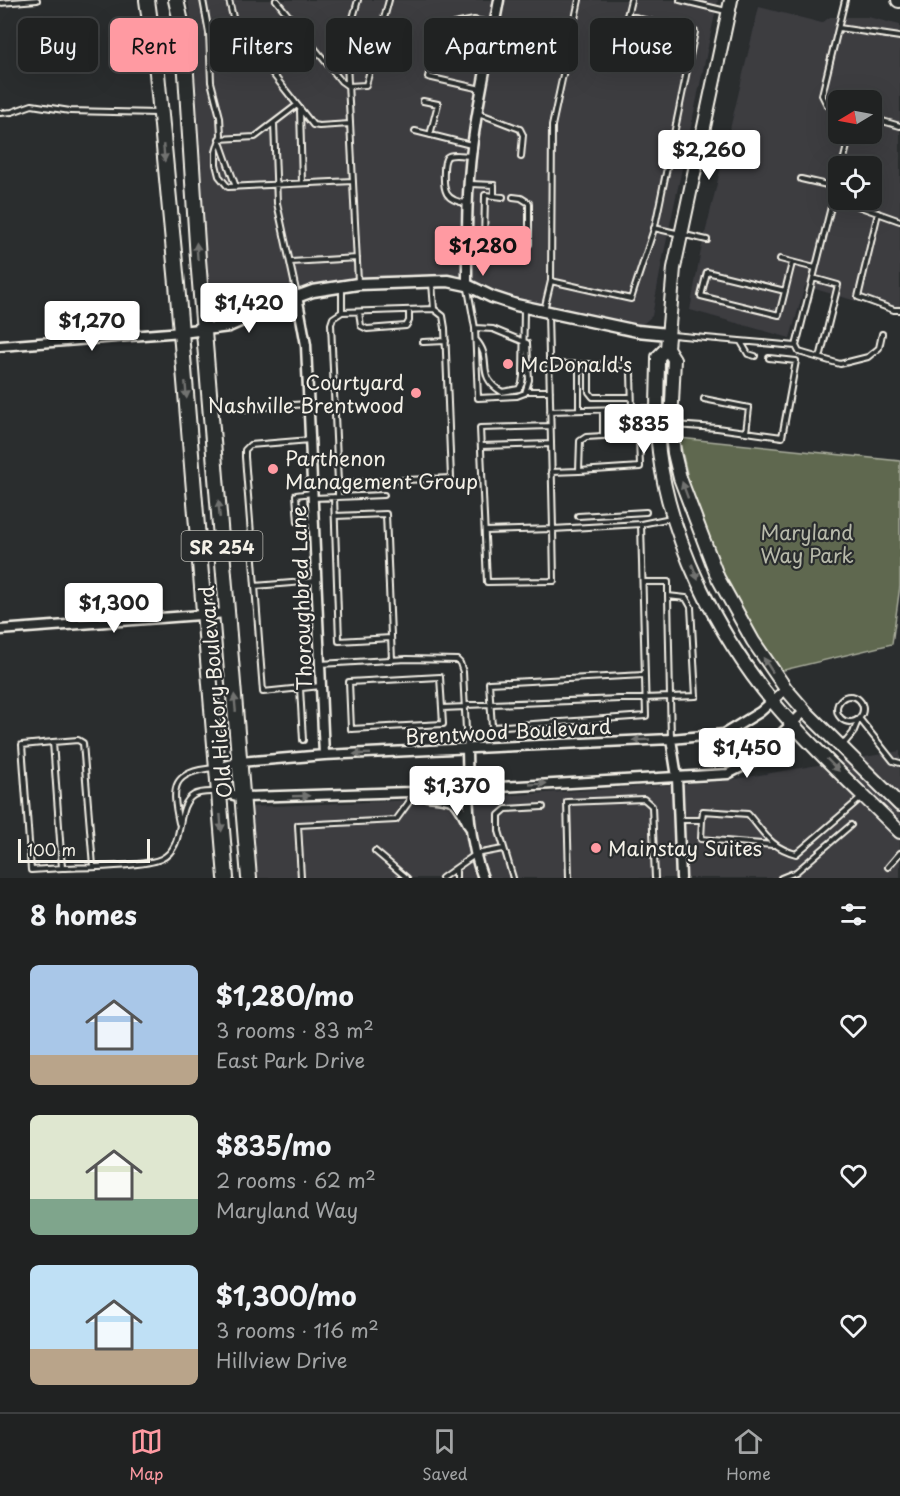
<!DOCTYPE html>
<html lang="en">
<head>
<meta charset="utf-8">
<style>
  :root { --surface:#202222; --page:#2d2f2f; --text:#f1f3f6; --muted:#a2a4a5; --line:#3d3f40; --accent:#ff9aa2 }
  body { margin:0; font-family:"Playpen Sans",sans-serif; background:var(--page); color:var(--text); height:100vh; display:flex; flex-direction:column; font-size:22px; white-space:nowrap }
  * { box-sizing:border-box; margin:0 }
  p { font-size:20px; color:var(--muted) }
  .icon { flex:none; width:33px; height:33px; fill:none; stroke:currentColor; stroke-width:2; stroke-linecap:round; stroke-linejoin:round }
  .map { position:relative; height:878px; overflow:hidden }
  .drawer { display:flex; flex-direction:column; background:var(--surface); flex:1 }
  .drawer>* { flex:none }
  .guide { position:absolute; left:18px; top:18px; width:864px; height:54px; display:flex; gap:12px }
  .needle { width:39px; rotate:260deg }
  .tools { position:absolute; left:828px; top:90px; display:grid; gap:12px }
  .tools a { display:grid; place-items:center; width:54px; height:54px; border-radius:9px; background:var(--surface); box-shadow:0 6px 24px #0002,0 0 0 2px var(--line); font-size:30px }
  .scale { position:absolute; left:18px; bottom:15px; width:132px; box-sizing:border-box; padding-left:6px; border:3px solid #f4f1e8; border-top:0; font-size:16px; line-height:21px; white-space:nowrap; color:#f4f1e8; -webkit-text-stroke:4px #2a2d2e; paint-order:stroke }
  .price { position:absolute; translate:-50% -51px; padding:0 14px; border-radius:6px; background:#fff; color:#222; font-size:20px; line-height:39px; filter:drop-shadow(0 2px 3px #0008) }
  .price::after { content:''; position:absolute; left:50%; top:36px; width:18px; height:14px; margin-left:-9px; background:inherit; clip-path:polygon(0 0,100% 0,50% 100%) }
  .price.on { background:var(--accent); color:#111 }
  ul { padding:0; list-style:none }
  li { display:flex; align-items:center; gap:18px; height:150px; padding:0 30px }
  li span { display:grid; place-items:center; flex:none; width:168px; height:120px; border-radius:9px; color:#555 }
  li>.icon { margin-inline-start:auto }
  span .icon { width:72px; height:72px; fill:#fffc; stroke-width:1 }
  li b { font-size:26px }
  h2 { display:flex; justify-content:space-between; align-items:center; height:72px; padding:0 30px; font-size:26px }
  .pill { padding:0 21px; border-radius:9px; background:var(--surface); box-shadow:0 6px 24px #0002,0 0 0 2px var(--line); font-size:21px; line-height:54px }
  .pill.on { background:var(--accent); color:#111 }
  .tabs { display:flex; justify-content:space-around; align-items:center; height:84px; border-top:2px solid var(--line); background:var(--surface); font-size:16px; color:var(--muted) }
  .tabs a { display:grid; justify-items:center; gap:3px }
  .tabs .on { color:var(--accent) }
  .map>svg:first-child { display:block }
  .built { fill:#3c3c41; fill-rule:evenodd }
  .green { fill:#5e684f; stroke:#a9ac9c; stroke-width:1.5 }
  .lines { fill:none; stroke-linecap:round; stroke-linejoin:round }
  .service-casing { stroke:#f4f1e8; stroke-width:8 }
  .minor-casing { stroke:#f4f1e8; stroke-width:13 }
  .tertiary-casing { stroke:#f4f1e8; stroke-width:15 }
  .secondary-casing { stroke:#f4f1e8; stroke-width:16 }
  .primary-casing { stroke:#f4f1e8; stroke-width:18 }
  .service { stroke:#2a2d2e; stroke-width:4 }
  .minor { stroke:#2a2d2e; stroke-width:8 }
  .tertiary { stroke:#2a2d2e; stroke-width:10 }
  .secondary { stroke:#2a2d2e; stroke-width:12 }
  .primary { stroke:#2a2d2e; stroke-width:14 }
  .oneway { fill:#71726f }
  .poi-dot { fill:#ff9aa2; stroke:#2a2d2e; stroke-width:2 }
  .labels { text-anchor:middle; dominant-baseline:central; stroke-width:4.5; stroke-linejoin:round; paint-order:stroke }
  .shield { fill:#2a2d2e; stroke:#b7b6b0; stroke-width:1.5 }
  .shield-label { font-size:18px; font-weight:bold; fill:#f4f1e8 }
  .poi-label { font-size:20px; fill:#f4f1e8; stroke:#2a2d2e; text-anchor:start }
  .park-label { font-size:20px; fill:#b8baab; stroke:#2a2d2e }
  .street-label { font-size:20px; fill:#f4f1e8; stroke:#2a2d2e }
</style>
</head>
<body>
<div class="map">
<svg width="900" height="878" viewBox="0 0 900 878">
  <rect width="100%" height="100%" fill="#2a2d2e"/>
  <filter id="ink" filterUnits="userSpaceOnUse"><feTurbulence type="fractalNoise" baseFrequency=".0167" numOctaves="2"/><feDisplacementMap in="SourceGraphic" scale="12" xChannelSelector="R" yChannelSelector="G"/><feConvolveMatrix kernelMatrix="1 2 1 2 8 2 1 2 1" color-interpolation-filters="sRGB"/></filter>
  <g filter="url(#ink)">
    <path class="built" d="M188 0H718L662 262 652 316 643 324 634 326 521 302 481 283 454 274 347 280 321 284 271 299 234 318 212 320 210 313 193 34Z
      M759 7 822 23 830 17H868L900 25V314L805 286 790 338 690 310 700 255ZM838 100H872V134H838ZM838 166H872V200H838Z
      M900 751V878H255L250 807 487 797 724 781Z"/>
    <path class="green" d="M679 438 900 461V586L892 644 780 671 734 606 699 527Z"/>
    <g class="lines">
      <g class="service-casing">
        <path id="service" d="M203 0 209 33 211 82 220 117 221 135 216 152V164L219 176 228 187 353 181
          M229 0 235 26 313 125 319 126 350 124
          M276 0 341 81 348 86 366 85 389 0
          M358 0 346 43 358 282
          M680 0 726 11
          M0 3 37 0
          M625 26a9 9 0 1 1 18 0a9 9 0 1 1-18 0Z
          M626 20 631 0
          M454 24 474 20 538 32
          M446 28 439 36 428 77 481 89
          M839 28 900 37
          M210 41 227 39 247 42
          M423 101 438 104 430 135
          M300 110 302 183
          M838 110 827 105 822 95 845 0
          M0 113 12 112 32 105 70 111 157 113
          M478 113 520 129 523 135 521 157
          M872 118 900 126
          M274 123 277 203 297 295
          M415 131 471 145
          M842 166 850 134
          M801 179 836 187
          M470 184 494 185V196
          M236 187 219 139 255 137 297 105
          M503 197 485 195 484 243 529 244V203L521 198 513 197
          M841 200 900 221
          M467 203C445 201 443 191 444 171 444 167 444 161 447 157 452 153 464 156 470 156
          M878 213 858 297 894 310H900
          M654 228 707 240
          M453 234H467
          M468 243H484
          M780 259 815 268
          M291 262 357 258
          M813 278 838 285 820 358
          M551 281 631 299 655 226 695 32 640 19
          M432 283 434 309
          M342 287V312L333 318 331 324 338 483 451 478 445 328 443 316 434 309 342 312
          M468 289 475 328 478 398 517 396 525 393 529 380 527 343 493 329 475 328
          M785 291 707 272 701 296 779 315 792 263
          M544 310 551 281 552 126 579 0
          M359 312 361 326 367 329 406 326 409 321V310
          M548 313 553 529 641 524 671 518
          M672 335 796 346 838 179
          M476 340C494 360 474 375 502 392L519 389 522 383 523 376 524 308
          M423 342 446 341
          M741 342 748 354 755 356
          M796 346 799 352 840 364 868 357 879 348 882 334
          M549 364 628 365 631 373 632 409
          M589 364V392L593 397H631
          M526 391H550
          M704 399 749 408 746 432
          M292 405 309 404
          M245 409 277 406
          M579 410V364
          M603 410V436L586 437 580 441 579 471 640 467 639 434 603 436
          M550 411 654 408
          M674 425 717 428 782 437 796 361 769 358
          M310 440 250 445 245 450V457L255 586 316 581
          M481 446 550 444
          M551 472 579 471
          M338 483V497
          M312 493 296 495 298 522 313 521
          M334 497 339 641 391 638
          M313 498 384 495
          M335 516 386 514 392 660
          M578 516 646 512
          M641 524 646 716 492 727 489 683 644 675
          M485 531 553 529 554 581 487 582 480 428 550 426
          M643 582H668V596L670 697 696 696 691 607 686 598 668 596
          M255 586 263 692 321 686
          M320 664 407 659 457 660 460 663 463 672 467 749
          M300 688 303 740
          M837 709a13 13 0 1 1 26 0a13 13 0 1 1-26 0Z
          M466 705 670 697 671 738
          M442 708 440 677 349 682 351 729 443 724 442 708 466 707
          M859 718 893 761 900 763
          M53 742 22 745 31 870 62 868
          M843 745 853 733 859 718
          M679 820H702L703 811 748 814C765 834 770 847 796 854L861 798
          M702 820 701 839 773 845
          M179 823C171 786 172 772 214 768
          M375 851 407 878
          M93 866 83 743 78 740 53 742 62 868C84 867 144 867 161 859 188 846 173 807 194 795 201 791 209 792 217 792
          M888 867 900 853
          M301 878 298 825 396 820 409 802 410 793
          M442 878 456 868
          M456 878V868L476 854 503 849
          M513 878 499 831V815L506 809 543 807
          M569 878 567 802 644 799 652 806 655 878
          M781 878 796 872 851 825"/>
      </g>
      <g class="minor-casing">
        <path id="minor" d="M467 285C467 240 466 194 472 148 478 98 490 49 499 0
          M297 296 306 345 324 755
          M0 346 182 332
          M0 630 227 613
          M671 739 677 777 681 878
          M467 750C468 792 467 838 483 878
          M217 768 240 762 324 755 671 739 724 734 760 712 786 689
          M219 792 243 797 411 792 728 774 753 761 805 711
          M423 795C454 801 454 793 469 826"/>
      </g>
      <g class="tertiary-casing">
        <path id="tertiary" d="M182 332 229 326 283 302 313 291 358 284 448 281 467 285 492 297 516 305 637 331 668 334"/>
      </g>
      <g class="secondary-casing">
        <path id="secondary" d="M731 0 674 268 667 348 674 359 671 425 674 453 680 478 718 578 753 641 786 689 805 711 900 805
          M667 348 658 357C658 388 655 421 659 452 670 540 717 634 773 702 812 748 857 789 900 832"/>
      </g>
      <g class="primary-casing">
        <path id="primary" d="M147 0 157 73 177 284 226 878
          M176 0 181 22 186 74 198 259 249 878
          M899 0H900"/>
      </g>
      <use href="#service" class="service"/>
      <use href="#minor" class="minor"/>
      <use href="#tertiary" class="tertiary"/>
      <use href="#secondary" class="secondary"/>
      <use href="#primary" class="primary"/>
    </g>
    <defs><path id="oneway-solid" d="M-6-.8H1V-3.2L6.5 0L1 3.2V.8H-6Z" transform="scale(1.5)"/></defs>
    <g class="oneway">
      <use href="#oneway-solid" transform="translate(164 153) rotate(85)"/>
      <use href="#oneway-solid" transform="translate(197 251) rotate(-94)"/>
      <use href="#oneway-solid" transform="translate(186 390) rotate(85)"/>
      <use href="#oneway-solid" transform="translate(685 490) rotate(-110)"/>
      <use href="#oneway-solid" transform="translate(219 509) rotate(-95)"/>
      <use href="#oneway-solid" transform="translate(695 572) rotate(69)"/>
      <use href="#oneway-solid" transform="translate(768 665) rotate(-123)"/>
      <use href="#oneway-solid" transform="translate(235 703) rotate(-95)"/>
      <use href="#oneway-solid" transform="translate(641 740) rotate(177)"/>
      <use href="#oneway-solid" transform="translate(362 754) rotate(178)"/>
      <use href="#oneway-solid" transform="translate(833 765) rotate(45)"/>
      <use href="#oneway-solid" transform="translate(538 784) rotate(-3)"/>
      <use href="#oneway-solid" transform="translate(301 796) rotate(-2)"/>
      <use href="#oneway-solid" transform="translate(221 823) rotate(86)"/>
    </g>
  </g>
  <g class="poi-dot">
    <circle cx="508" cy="364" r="6"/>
    <circle cx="416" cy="393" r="6"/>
    <circle cx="273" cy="469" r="6"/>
    <circle cx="596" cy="848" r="6"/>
  </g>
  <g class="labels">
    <rect class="shield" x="181.5" y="531" width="81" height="30" rx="4.5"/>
    <g class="shield-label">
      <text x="222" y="546">SR 254</text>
    </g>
    <g class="poi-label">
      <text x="520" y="364">McDonald's</text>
      <text x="404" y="382" text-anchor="end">Courtyard<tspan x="404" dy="23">Nashville Brentwood</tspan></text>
      <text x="285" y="458">Parthenon<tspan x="285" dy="23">Management Group</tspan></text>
      <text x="608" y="848">Mainstay Suites</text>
    </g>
    <g class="park-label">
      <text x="807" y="532">Maryland<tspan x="807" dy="23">Way Park</tspan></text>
    </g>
    <g class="street-label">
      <text transform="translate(301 598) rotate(-92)">Thoroughbred Lane</text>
      <text transform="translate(215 692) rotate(-95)">Old Hickory Boulevard</text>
      <text transform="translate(508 731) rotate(-3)">Brentwood Boulevard</text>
    </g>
  </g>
</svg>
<div class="tools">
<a><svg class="needle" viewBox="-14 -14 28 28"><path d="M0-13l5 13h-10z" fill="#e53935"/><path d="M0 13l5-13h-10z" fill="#a2a4a5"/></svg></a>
<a><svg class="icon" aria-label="locate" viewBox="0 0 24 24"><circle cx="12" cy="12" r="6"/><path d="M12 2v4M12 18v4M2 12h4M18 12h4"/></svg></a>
</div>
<div class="scale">100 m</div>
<b class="price" style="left:709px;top:181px">$2,260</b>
<b class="price on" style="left:483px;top:277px">$1,280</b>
<b class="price" style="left:249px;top:334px">$1,420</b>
<b class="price" style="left:92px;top:352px">$1,270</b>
<b class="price" style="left:644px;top:455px">$835</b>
<b class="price" style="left:114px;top:634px">$1,300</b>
<b class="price" style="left:747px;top:779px">$1,450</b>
<b class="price" style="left:457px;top:817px">$1,370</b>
<div class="guide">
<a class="pill">Buy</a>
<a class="pill on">Rent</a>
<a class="pill">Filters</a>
<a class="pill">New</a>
<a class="pill">Apartment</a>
<a class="pill">House</a>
</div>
</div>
<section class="drawer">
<h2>8 homes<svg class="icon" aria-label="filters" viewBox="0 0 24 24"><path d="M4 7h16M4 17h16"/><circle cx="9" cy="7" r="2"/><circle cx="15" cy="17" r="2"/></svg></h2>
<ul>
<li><span style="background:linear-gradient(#a9c7e8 75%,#b9a48a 0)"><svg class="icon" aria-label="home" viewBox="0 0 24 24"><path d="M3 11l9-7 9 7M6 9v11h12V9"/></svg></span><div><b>$1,280/mo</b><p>3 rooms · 83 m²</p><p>East Park Drive</p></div><svg class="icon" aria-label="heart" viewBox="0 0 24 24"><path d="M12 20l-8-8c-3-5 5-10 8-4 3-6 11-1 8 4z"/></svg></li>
<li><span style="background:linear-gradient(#dfe7d0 70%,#7fa58c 0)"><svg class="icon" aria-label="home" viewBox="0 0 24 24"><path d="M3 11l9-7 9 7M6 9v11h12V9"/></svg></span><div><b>$835/mo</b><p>2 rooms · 62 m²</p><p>Maryland Way</p></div><svg class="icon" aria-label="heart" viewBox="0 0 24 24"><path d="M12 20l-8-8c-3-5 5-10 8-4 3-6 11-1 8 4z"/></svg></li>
<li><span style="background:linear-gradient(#bfe0f5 70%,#b9a48a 0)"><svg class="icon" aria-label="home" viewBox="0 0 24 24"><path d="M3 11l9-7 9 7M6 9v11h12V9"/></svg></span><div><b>$1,300/mo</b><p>3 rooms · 116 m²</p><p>Hillview Drive</p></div><svg class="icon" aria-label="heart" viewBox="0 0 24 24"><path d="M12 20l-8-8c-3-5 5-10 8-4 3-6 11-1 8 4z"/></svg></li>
</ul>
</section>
<nav class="tabs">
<a class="on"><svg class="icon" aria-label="map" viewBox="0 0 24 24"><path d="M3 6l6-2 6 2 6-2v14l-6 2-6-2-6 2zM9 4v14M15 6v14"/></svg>Map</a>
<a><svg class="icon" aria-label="saved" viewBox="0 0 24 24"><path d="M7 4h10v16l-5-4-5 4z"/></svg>Saved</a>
<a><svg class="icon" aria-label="home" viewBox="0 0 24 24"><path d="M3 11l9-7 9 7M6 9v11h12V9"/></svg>Home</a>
</nav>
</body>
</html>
